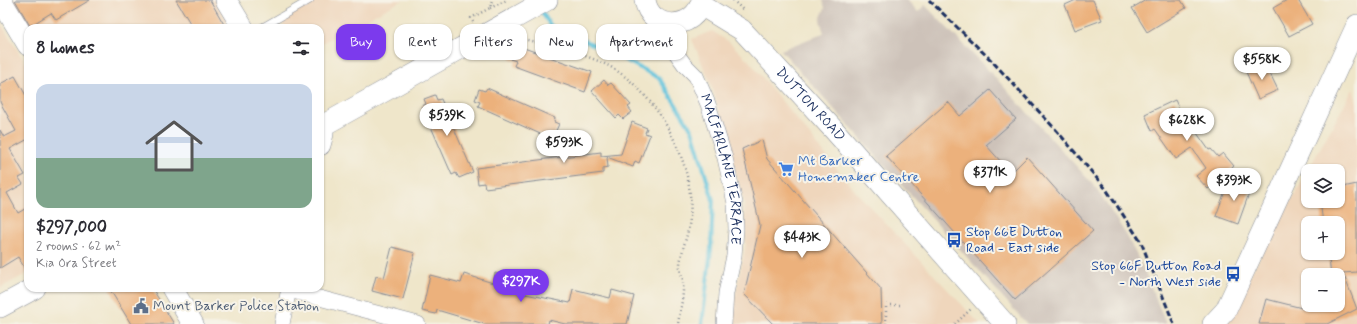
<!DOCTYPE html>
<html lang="en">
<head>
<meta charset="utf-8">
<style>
  :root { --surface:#fff; --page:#f2f2f3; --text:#2b2b33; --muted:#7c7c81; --accent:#7c3aed }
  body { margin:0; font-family:Mynerve,sans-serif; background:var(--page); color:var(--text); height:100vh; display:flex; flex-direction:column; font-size:15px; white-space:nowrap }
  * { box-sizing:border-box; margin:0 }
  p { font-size:13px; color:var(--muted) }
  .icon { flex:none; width:22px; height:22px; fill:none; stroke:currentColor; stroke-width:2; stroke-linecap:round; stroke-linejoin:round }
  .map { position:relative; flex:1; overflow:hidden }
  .drawer { position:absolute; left:24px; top:24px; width:300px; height:268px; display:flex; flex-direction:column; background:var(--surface); border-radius:12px; box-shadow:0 1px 3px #0004 }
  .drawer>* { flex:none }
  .banner { position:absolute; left:336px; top:24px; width:380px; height:36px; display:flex; gap:8px }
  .tools { position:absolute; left:1301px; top:164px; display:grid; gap:8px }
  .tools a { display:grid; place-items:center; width:44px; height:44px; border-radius:8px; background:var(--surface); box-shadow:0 1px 3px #0004; font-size:20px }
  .price { position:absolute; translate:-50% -34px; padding:0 9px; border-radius:14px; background:#fff; color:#222; font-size:13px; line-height:26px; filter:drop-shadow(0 1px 2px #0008) }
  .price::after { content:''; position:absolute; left:50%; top:24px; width:12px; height:9px; margin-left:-6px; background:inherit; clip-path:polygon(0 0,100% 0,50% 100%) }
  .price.active { background:var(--accent); color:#fff }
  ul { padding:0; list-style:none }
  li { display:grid; align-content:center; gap:8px; height:212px; padding:0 12px }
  li span { display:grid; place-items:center; height:124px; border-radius:12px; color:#555 }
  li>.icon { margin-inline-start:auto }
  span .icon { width:72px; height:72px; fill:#fffc; stroke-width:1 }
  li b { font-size:17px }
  h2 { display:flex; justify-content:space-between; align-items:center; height:48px; padding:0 12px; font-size:17px }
  .pill { padding:0 14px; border-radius:12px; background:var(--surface); box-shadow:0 1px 3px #0004; font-size:14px; line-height:36px }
  .pill.active { background:var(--accent); color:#fff }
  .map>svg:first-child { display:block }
  .built { fill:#efd6bc; fill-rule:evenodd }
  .industrial { fill:#cdc2b9 }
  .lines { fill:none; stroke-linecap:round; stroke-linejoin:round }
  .stream { stroke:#5ec2dc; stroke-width:4 }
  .building { fill:#ecb17c }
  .lane-casing { stroke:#858a94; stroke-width:8 }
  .street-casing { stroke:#858a94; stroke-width:16 }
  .secondary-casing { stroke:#858a94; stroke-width:22 }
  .path { stroke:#858a94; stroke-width:2.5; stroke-dasharray:1 3; stroke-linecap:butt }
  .lane { stroke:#fff; stroke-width:7 }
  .street { stroke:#fff; stroke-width:15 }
  .secondary { stroke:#fff; stroke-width:21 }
  .rail { stroke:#1b2f5e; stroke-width:3; stroke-dasharray:6 3; stroke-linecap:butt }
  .labels { text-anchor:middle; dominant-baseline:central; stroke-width:4; stroke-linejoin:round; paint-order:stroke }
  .street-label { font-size:14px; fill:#1b2f5e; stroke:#f7f3e8 }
  .shop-label { font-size:14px; fill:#366cbe; stroke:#f7f3e8; text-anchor:start }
  .transit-label { font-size:14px; fill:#164399; stroke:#f7f3e8; text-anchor:start }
  .service-label { font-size:14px; fill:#4e5e75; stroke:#f7f3e8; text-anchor:start }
</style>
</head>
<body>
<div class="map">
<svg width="1357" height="324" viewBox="0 0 1357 324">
  <rect width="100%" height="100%" fill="#f7f3e8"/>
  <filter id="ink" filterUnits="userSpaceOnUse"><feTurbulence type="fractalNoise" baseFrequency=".025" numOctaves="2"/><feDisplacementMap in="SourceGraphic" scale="8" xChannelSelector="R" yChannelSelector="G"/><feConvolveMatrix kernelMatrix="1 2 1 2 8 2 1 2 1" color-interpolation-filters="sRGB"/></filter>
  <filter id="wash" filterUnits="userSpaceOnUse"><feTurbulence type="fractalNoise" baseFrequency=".012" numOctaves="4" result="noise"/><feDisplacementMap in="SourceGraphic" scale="16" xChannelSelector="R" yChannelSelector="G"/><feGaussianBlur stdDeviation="0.9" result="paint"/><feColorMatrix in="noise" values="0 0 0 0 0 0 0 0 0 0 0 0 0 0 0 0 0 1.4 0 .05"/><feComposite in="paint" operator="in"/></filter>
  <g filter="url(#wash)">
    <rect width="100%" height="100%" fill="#efe6ca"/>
    <path class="built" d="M3 0H216L232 28H28Z
      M315 0H403L320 44V28H286L280 20Z
      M0 22 28 67V273L0 288Z
      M712 31 729 42 749 61 856 192 980 324H735L732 311 746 244 744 202 713 90 692 39Z
      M1353 89 1357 103V324H1223ZM1308 171H1338V201H1308ZM1308 223H1338V253H1308ZM1308 275H1338V305H1308Z"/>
    <path class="industrial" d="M823 0H907L918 12 925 5 994 76 1096 188 1127 236 1145 272 1166 324H1027L781 50 824 33 820 20 825 8Z"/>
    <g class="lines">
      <path class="stream" d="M541 11 551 26 606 50 659 78 692 130 713 200 711 249 702 324"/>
    </g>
    <g id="blocks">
      <path class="building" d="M15 0H90L56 20 51 13 30 26Z
        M176 0H210L226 28H193Z
        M1076 0H1093L1102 20 1075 30 1065 5Z
        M1146 0H1181L1186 8 1147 32 1132 8Z
        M1287 0H1298L1312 24 1289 36 1273 8Z
        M521 47 592 72 585 92 514 66 516 61 510 59 514 48 520 50Z
        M1265 63 1278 90 1258 99 1246 72Z
        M15 76 28 99V139L10 149 25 175 19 178 23 184 7 193 18 213 28 207V274L18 257 0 268V130L4 137 16 131 0 102V84Z
        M604 80 608 85 611 83 631 105 628 107 632 112 623 119 619 115 616 118 592 91Z
        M487 88 555 118 554 122 559 124 554 135 549 133 547 137 478 106 480 102 475 100 479 89 485 91Z
        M990 90 1016 119 986 145 1011 173 1027 157 1093 231 1015 300 886 156 948 102 960 116Z
        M435 95 437 100 441 99 473 172 459 178 456 173 452 175 422 106 426 104 424 99Z
        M1175 100 1186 124 1189 122 1209 150 1211 149 1218 157 1223 153 1234 166 1208 189 1196 176 1206 168 1192 148 1176 159 1155 129 1152 131 1145 114Z
        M632 122 647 128 645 133 650 135 639 163 635 161 633 167 607 157 608 167 603 168V173L485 188 484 183 478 184 476 168 601 152V156L621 154Z
        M762 140 767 159 881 289 882 324H773L744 294 760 225 742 149Z
        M1229 180 1251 188 1238 224 1216 216Z
        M1357 184V272L1343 273 1357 309 1327 324H1259L1266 299 1306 309 1307 305H1338V273L1331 274 1328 253H1338V223H1323L1320 201H1338V188Z
        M392 247 415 253 403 299 372 291 376 276 384 278Z
        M495 273 523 279 520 293 570 303 573 289 610 298 612 290 634 296 627 324H565L549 320 548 324H484L437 310 436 314 422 311 430 275 461 283 464 274 493 283Z
        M109 288H152L174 324H131Z"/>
    </g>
  </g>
  <g filter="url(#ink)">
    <use href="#blocks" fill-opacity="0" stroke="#858a94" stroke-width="1"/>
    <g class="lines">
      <g class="lane-casing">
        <path id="lane" d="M261 28 310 0"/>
      </g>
      <g class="street-casing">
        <g id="street">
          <path id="s1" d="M671 24 674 50 684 64 696 76 708 104 725 158 735 203 736 229 734 256 726 293 724 324"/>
          <path d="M289 290 418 324"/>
          <path d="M282 324 289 288"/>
        </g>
      </g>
      <g class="secondary-casing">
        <g id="secondary">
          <path d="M1 0 28 45"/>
          <path d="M226 0 243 28"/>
          <path d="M645 0C650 32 695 31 702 0"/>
          <path id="s2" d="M701 5 742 30 834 130 1005 324"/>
          <path d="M320 122 323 134 320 145"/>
          <path d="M322 126 547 0"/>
          <path d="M172 288 193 324"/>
          <path d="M0 307 35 288"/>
          <path d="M1213 324 1226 310 1357 25"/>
        </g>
      </g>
      <path class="path" d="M733 0 743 10
        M490 8 507 0
        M473 22 471 18 490 8 492 0
        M516 37C546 45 582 52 609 66 656 92 696 162 690 217 689 233 682 248 680 264 679 270 683 276 683 282 684 296 680 310 678 324
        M886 324V305H901
        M955 324 971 309"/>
      <use href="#lane" class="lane"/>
      <use href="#street" class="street"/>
      <use href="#secondary" class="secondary"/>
      <path class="rail" d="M929 0 991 60 1057 131 1106 189 1141 242 1174 324"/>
    </g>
  </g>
  <defs>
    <g id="supermarket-bare" transform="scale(1.2)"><path d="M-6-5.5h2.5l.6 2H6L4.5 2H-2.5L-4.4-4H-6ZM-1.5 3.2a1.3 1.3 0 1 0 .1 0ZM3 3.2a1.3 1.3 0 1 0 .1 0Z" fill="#3f7fe0" stroke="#f7f3e8" stroke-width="2.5" paint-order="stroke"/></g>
    <g id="bus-bare" transform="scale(1.2)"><path d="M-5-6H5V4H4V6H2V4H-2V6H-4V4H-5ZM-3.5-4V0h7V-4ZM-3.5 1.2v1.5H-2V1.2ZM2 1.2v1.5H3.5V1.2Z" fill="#1a4fb4" stroke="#f7f3e8" stroke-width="2.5" paint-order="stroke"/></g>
    <g id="civic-bare" transform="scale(1.2)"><path d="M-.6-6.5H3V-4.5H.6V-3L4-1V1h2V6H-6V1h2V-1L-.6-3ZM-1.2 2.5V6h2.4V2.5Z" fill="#5c6f8a" stroke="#f7f3e8" stroke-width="2.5" paint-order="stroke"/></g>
  </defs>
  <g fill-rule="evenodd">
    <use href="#supermarket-bare" x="786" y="169"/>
    <use href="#bus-bare" x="954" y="240"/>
    <use href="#bus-bare" x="1233" y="274"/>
    <use href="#civic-bare" x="141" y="306"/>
  </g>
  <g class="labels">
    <g class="street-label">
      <text stroke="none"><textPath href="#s2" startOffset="149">DUTTON ROAD</textPath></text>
      <text stroke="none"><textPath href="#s1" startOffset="158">MACFARLANE TERRACE</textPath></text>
    </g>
    <g class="shop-label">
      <text x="798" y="161">Mt Barker<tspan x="798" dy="16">Homemaker Centre</tspan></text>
    </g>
    <g class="transit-label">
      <text x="966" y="232">Stop 66E Dutton<tspan x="966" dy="16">Road - East side</tspan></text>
      <text x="1221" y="266" text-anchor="end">Stop 66F Dutton Road<tspan x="1221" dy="16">- North West side</tspan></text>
    </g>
    <g class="service-label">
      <text x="153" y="306">Mount Barker Police Station</text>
    </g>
  </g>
</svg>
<div class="tools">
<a><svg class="icon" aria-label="layers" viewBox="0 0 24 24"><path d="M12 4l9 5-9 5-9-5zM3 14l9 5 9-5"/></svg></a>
<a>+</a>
<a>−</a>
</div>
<b class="price" style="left:1262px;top:81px">$558K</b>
<b class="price" style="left:447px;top:137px">$539K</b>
<b class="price" style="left:1187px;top:142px">$628K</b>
<b class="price" style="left:564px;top:164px">$593K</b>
<b class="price" style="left:990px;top:194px">$371K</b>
<b class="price" style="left:1234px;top:202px">$393K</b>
<b class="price" style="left:802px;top:259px">$443K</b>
<b class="price active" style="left:521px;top:303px">$297K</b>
<div class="banner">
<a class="pill active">Buy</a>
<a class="pill">Rent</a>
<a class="pill">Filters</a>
<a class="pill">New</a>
<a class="pill">Apartment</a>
</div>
<section class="drawer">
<h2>8 homes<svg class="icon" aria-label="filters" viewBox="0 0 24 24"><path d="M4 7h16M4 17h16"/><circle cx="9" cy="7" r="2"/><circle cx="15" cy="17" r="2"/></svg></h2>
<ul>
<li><span style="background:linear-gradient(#c9d6e8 60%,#7fa58c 0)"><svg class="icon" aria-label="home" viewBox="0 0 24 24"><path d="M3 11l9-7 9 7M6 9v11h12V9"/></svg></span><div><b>$297,000</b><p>2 rooms · 62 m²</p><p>Kia Ora Street</p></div></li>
</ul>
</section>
</div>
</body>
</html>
